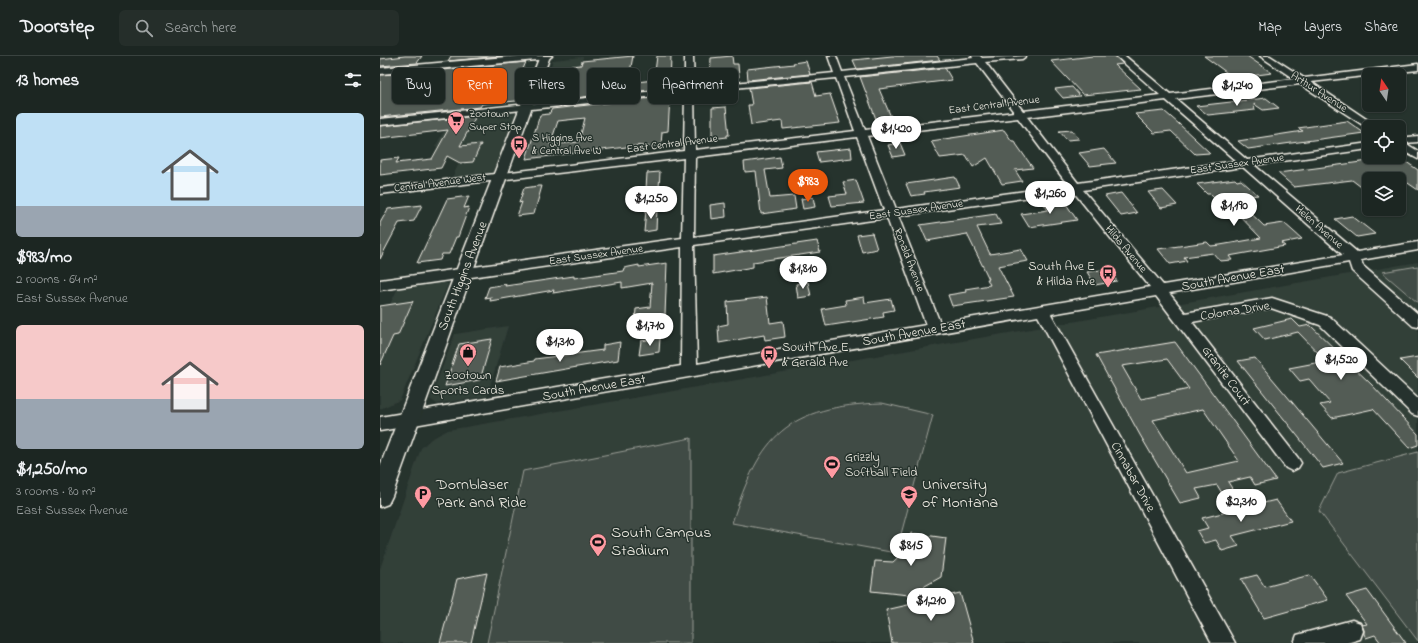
<!DOCTYPE html>
<html lang="en">
<head>
<meta charset="utf-8">
<style>
  :root { --surface:#1c2622; --page:#252e2a; --text:#f1f3f6; --muted:#a0a5a5; --line:#3a4340; --accent:#ea580c }
  body { margin:0; font-family:"Indie Flower",sans-serif; background:var(--page); color:var(--text); height:100vh; display:flex; flex-direction:column; font-size:15px; white-space:nowrap }
  * { box-sizing:border-box; margin:0 }
  p { font-size:13px; color:var(--muted) }
  .icon { flex:none; width:22px; height:22px; fill:none; stroke:currentColor; stroke-width:2; stroke-linecap:round; stroke-linejoin:round }
  .map { position:relative; flex:1; overflow:hidden }
  .panel { display:flex; flex-direction:column; background:var(--surface); width:380px }
  .panel>* { flex:none }
  .banner { position:absolute; left:12px; top:12px; width:380px; height:36px; display:flex; gap:8px }
  .needle { width:26px; rotate:347deg }
  .tools { position:absolute; left:982px; top:12px; display:grid; gap:8px }
  .tools a { display:grid; place-items:center; width:44px; height:44px; border-radius:6px; background:var(--surface); box-shadow:0 1px 3px #0004,0 0 0 1px var(--line); font-size:20px }
  .price { position:absolute; translate:-50% -34px; padding:0 9px; border-radius:14px; background:#fff; color:#222; font-size:13px; line-height:26px; filter:drop-shadow(0 1px 2px #0008) }
  .price::after { content:''; position:absolute; left:50%; top:24px; width:12px; height:9px; margin-left:-6px; background:inherit; clip-path:polygon(0 0,100% 0,50% 100%) }
  .price.on { background:var(--accent); color:#fff }
  ul { padding:0; list-style:none }
  li { display:grid; align-content:center; gap:8px; height:212px; padding:0 16px }
  li span { display:grid; place-items:center; height:124px; border-radius:6px; color:#555 }
  li>.icon { margin-inline-start:auto }
  span .icon { width:72px; height:72px; fill:#fffc; stroke-width:1 }
  li b { font-size:17px }
  h2 { display:flex; justify-content:space-between; align-items:center; height:48px; padding:0 16px; font-size:17px }
  .pill { padding:0 14px; border-radius:6px; background:var(--surface); box-shadow:0 1px 3px #0004,0 0 0 1px var(--line); font-size:14px; line-height:36px }
  .pill.on { background:var(--accent); color:#fff }
  header { display:flex; align-items:center; gap:24px; box-sizing:border-box; height:56px; padding:0 20px; background:var(--surface); border-bottom:1px solid var(--line) }
  header strong { font-size:19px }
  nav { display:flex; gap:22px; margin-inline-start:auto; font-size:14px }
  .search { width:280px; height:36px; background:var(--page); display:flex; align-items:center; gap:10px; box-sizing:border-box; padding:0 14px; border-radius:6px; color:var(--muted); font-size:15px }
  main { display:flex; flex:1; min-height:0 }
  .map>svg:first-child { display:block }
  .built { fill:#333f39 }
  .green { fill:#414b45; stroke:#9a9e96 }
  .building { fill:#525c55; stroke:#f4f1e8; fill-rule:evenodd }
  .lines { fill:none; stroke-linecap:round; stroke-linejoin:round }
  .minor-casing { stroke:#f4f1e8; stroke-width:3 }
  .major-casing { stroke:#f4f1e8; stroke-width:3 }
  .minor { fill:#26332d; fill-rule:evenodd }
  .major { fill:#26332d; fill-rule:evenodd }
  .labels { text-anchor:middle; dominant-baseline:central; stroke-width:3; stroke-linejoin:round; paint-order:stroke }
  .far-street-label { font-size:11px; fill:#f4f1e8; stroke:#26332d }
  .far-poi-label { font-size:11px; fill:#f4f1e8; stroke:#26332d; text-anchor:start }
  .poi-label { font-size:13px; fill:#f4f1e8; stroke:#26332d; text-anchor:start }
  .street-label { font-size:13px; fill:#f4f1e8; stroke:#26332d }
  .near-poi-label { font-size:16px; fill:#f4f1e8; stroke:#26332d; text-anchor:start }
</style>
</head>
<body>
<header>
<strong>Doorstep</strong>
<div class="search"><svg class="icon" aria-label="search" viewBox="0 0 24 24"><circle cx="10" cy="10" r="6"/><path d="M15 15l6 6"/></svg>Search here</div>
<nav><a>Map</a><a>Layers</a><a>Share</a></nav>
</header>
<main>
<section class="panel">
<h2>13 homes<svg class="icon" aria-label="filters" viewBox="0 0 24 24"><path d="M4 7h16M4 17h16"/><circle cx="9" cy="7" r="2"/><circle cx="15" cy="17" r="2"/></svg></h2>
<ul>
<li><span style="background:linear-gradient(#bfe0f5 75%,#9aa5b1 0)"><svg class="icon" aria-label="home" viewBox="0 0 24 24"><path d="M3 11l9-7 9 7M6 9v11h12V9"/></svg></span><div><b>$983/mo</b><p>2 rooms · 64 m²</p><p>East Sussex Avenue</p></div></li>
<li><span style="background:linear-gradient(#f6c9c9 60%,#9aa5b1 0)"><svg class="icon" aria-label="home" viewBox="0 0 24 24"><path d="M3 11l9-7 9 7M6 9v11h12V9"/></svg></span><div><b>$1,250/mo</b><p>3 rooms · 80 m²</p><p>East Sussex Avenue</p></div></li>
</ul>
</section>
<div class="map">
<svg width="1038" height="587" viewBox="0 0 1038 587">
  <rect width="100%" height="100%" fill="#26332d"/>
  <filter id="ink" filterUnits="userSpaceOnUse"><feTurbulence type="fractalNoise" baseFrequency=".025" numOctaves="2"/><feDisplacementMap in="SourceGraphic" scale="8" xChannelSelector="R" yChannelSelector="G"/><feConvolveMatrix kernelMatrix="1 2 1 2 8 2 1 2 1" color-interpolation-filters="sRGB"/></filter>
  <g filter="url(#ink)">
    <path class="built" d="M203 1 197 20 166 23 173 4Z
      M141 57 117 119 71 124 88 88 55 91 70 64Z
      M1038 206V587H0V513L41 392 51 383 68 374Z
      M60 226 68 228 20 344 0 353V268L18 232Z
      M128 270 107 340 57 348 50 343 75 278Z"/>
    <path class="green" d="M1038 210V247L1002 216Z
      M502 347 553 359 516 497 352 467C380 379 407 350 502 347Z
      M311 382V587H107L143 415Z
      M1038 396V585L939 455 958 417Z"/>
    <path class="building" d="M25 0H42L37 7 0 10V3Z
      M71 0H122L68 5Z
      M253 0 248 27 274 24 277 0H291L290 32 175 44 180 30 183 29 187 14 192 10 201 9 202 5Z
      M352 0 353 8H358L359 21 330 24 331 2Z
      M512 0H557L560 4 477 13 473 4Z
      M713 0H735L743 8 735 9 761 33 703 39 671 5Z
      M824 0H867L892 17 854 22Z
      M426 5 430 18 368 24 367 13 414 8 413 7Z
      M146 6 140 20H146L136 45 102 48 100 51 0 61V19L30 17 28 20 60 17 62 14Z
      M565 12 572 24 499 33 511 61 496 63 480 21Z
      M432 26 436 40 450 38 460 67 403 73 402 65 371 69 368 49H372L369 32Z
      M692 31 700 40 683 42 675 33Z
      M290 40 288 75 282 76 281 89 263 91V89L146 103 160 59 169 58 172 53ZM205 62 199 86 170 89 178 65Z
      M886 42 899 52 883 54 874 48 875 54 828 59 816 50Z
      M345 51H346L349 79H347V81L332 83V52Z
      M784 55 799 68 830 97 815 98 791 75 774 77 755 58Z
      M96 60 80 90 101 88 93 106 80 107 67 100 61 112 0 119V104L19 102 16 107 52 103 68 74 0 82V70Z
      M967 65 984 77 868 93 858 85 923 75 918 72Z
      M624 74 632 85H634L653 112 635 114 642 125 622 128 607 102 593 111 586 99 560 102 551 85Z
      M692 74 699 83 687 84 679 75Z
      M520 87 525 99 513 101 508 89Z
      M471 92 472 102 439 106 436 96Z
      M724 93 736 107 710 110 699 97Z
      M400 101 402 112 385 114 390 142 414 140 416 153 381 158 376 115 365 116 364 106Z
      M1019 101 1038 114V134L1022 123H989V137L972 124 914 131 898 117Z
      M280 116 279 132 266 133 267 117Z
      M575 121 580 131 544 136 545 138 531 140 526 128Z
      M855 123 857 125 861 124 878 139 855 142 884 170 904 167 922 183 901 187 905 190 849 200 852 204 840 205 833 197 804 201 807 205 790 208 778 193 827 186 831 190 840 189 881 182 852 152 845 153 830 138H827L817 128Z
      M476 124 484 147 452 150 449 140 467 138 463 126Z
      M158 130H162L154 158 137 160 142 146 139 147 144 132Z
      M783 134 797 149 781 152 768 136Z
      M741 137 757 157 741 160 725 140Z
      M89 140 84 152 89 151 78 181H76L69 198H62L60 204 37 207 67 143Z
      M433 141 435 151 423 153 421 143Z
      M684 145 697 164 649 171 641 158 668 154 664 148Z
      M345 147 346 161 331 163 330 149Z
      M42 149 34 165 19 167 0 203V167L8 153Z
      M277 152 276 174 264 176 266 154Z
      M616 158 621 168 597 171 610 198 641 193 648 205 618 210 634 241 572 250 568 239 586 236 585 233 610 229 607 223H609L587 178 547 185 540 169Z
      M972 160 995 178 977 181 955 163Z
      M492 177 497 193 482 196 477 179Z
      M437 185 440 196 373 206V211L333 218V200Z
      M287 207 285 259 255 264 256 253 270 251 272 227 242 232V226L173 237 174 234 110 245 111 241 105 242 109 231 126 228 125 230 194 220V222L243 215 244 212 259 209V211Z
      M728 213 737 225 715 229 707 216Z
      M428 226 431 240 418 242 416 228Z
      M387 241 390 267 403 265 405 281 385 284 384 279 339 287 338 270 348 268 347 246Z
      M484 241 485 247 511 243 514 254 503 256 504 261 446 270 442 253 466 249 465 244Z
      M33 245 18 279 13 280 0 309V250Z
      M912 263 920 271 930 269 992 329 1038 378V389L1029 392 993 353 952 362 940 349 950 347 929 323 920 325 909 312 946 305 918 276 885 284 874 272Z
      M280 282 279 296 259 299 261 285Z
      M112 283 100 324 65 330 79 288Z
      M240 286 238 304 116 325 120 311 154 305 155 303 223 294V289Z
      M795 286 850 361 896 424 875 429 870 421 848 426 853 434 842 437 837 429 816 433 821 442 800 447 760 379 716 299ZM787 303 809 333 761 343 742 310ZM823 353 859 405 806 417 773 364Z
      M1038 301V322L1020 304Z
      M875 302 912 346 963 407 943 412 858 305Z
      M896 444 911 465 852 480 859 490 842 495 836 484 824 487 817 475 828 472 822 462Z
      M531 477 566 482 561 521 529 539 491 535 495 505 513 506 529 491Z
      M107 517 91 587H60L77 523Z
      M877 519 885 531 930 519 948 544 884 562 861 523Z
      M987 534 1026 587H1001L995 579 986 582 984 578V574L982 569 987 568 966 540Z
      M580 537 594 587H512L506 554Z"/>
    <g class="lines">
      <g class="minor-casing">
        <path id="minor" d="M139 0H172L168 3 0 18V12Z
          M305 0H313L314 31 454 17 448 0H456L462 16 593 2 592 0H600L602 2 646 0 642 3 605 6 643 55 780 39 736 0H745L790 38 914 23 880 0H890L924 22 1038 8V14L931 26 998 71H989V73L920 28 796 43 867 104 989 87V93L874 109 977 196 1038 186V194L981 204 983 210 1038 258V271L1033 270 972 215 969 206 789 237 805 257 892 242 950 261 1038 343V360L1032 358 940 269 891 252 812 266 918 402 921 407 918 412 912 415 906 412 776 240 671 258 855 587H832L658 260 0 375V361L301 310 302 191 0 234V224L302 182 304 102 0 138V132L304 95 305 37 0 69V63L305 32ZM597 7 634 56 485 74 464 21ZM456 22 475 75 315 94 314 36ZM786 44 856 105 698 127 647 61ZM638 62 688 129 516 153 487 80ZM477 81 504 154 314 181 315 101ZM863 111 963 199 783 229 703 134ZM693 135 770 231 560 267 518 160ZM507 162 546 269 317 308 314 189Z
          M1038 80V86L1025 87 1038 95V103L1019 93V82Z
          M972 564 980 567 983 575 980 583 967 587H914L917 579Z"/>
      </g>
      <g class="major-casing">
        <path id="major" d="M160 0H170L12 440 8 448 0 451V410Z"/>
      </g>
      <use href="#minor" class="minor"/>
      <use href="#major" class="major"/>
    </g>
  </g>
  <defs>
    <g id="supermarket-pin" transform="scale(0.9)"><path d="M0 17L-7.5 6A9.5 9.5 0 1 1 7.5 6Z" fill="#ff9aa2" stroke="#26332d"/><path d="M-6-5.5h2.5l.6 2H6L4.5 2H-2.5L-4.4-4H-6ZM-1.5 3.2a1.3 1.3 0 1 0 .1 0ZM3 3.2a1.3 1.3 0 1 0 .1 0Z" fill="#111"/></g>
    <g id="bus-pin" transform="scale(0.9)"><path d="M0 17L-7.5 6A9.5 9.5 0 1 1 7.5 6Z" fill="#ff9aa2" stroke="#26332d"/><path d="M-5-6H5V4H4V6H2V4H-2V6H-4V4H-5ZM-3.5-4V0h7V-4ZM-3.5 1.2v1.5H-2V1.2ZM2 1.2v1.5H3.5V1.2Z" fill="#111"/></g>
    <g id="shop-pin" transform="scale(0.9)"><path d="M0 17L-7.5 6A9.5 9.5 0 1 1 7.5 6Z" fill="#ff9aa2" stroke="#26332d"/><path d="M-5-2.5h2.3a2.7 3.5 0 0 1 5.4 0H5L5.5 6h-11ZM-1.5-2.5h3a1.5 2.3 0 0 0-3 0Z" fill="#111"/></g>
    <g id="stadium-pin" transform="scale(0.9)"><path d="M0 17L-7.5 6A9.5 9.5 0 1 1 7.5 6Z" fill="#ff9aa2" stroke="#26332d"/><path d="M0-5a6.5 5 0 1 0 0 10a6.5 5 0 1 0 0-10ZM-3.5-1.8h7v3.6h-7Z" fill="#111"/></g>
    <g id="parking-pin" transform="scale(0.9)"><path d="M0 17L-7.5 6A9.5 9.5 0 1 1 7.5 6Z" fill="#ff9aa2" stroke="#26332d"/><path d="M-3.5-5.5H1a3.5 3.5 0 0 1 0 7H-1V5.5H-3.5ZM-1-3.4V-.6H.8a1.4 1.4 0 0 0 0-2.8Z" fill="#111"/></g>
    <g id="university-pin" transform="scale(0.9)"><path d="M0 17L-7.5 6A9.5 9.5 0 1 1 7.5 6Z" fill="#ff9aa2" stroke="#26332d"/><path d="M0-5L7-2L0 1L-7-2ZM-4 1L0 2.5L4 1V4Q0 6-4 4Z" fill="#111"/></g>
  </defs>
  <g fill-rule="evenodd">
    <use href="#supermarket-pin" x="76" y="64"/>
    <use href="#bus-pin" x="139" y="88"/>
    <use href="#bus-pin" x="728" y="217"/>
    <use href="#shop-pin" x="88" y="296"/>
    <use href="#bus-pin" x="389" y="298"/>
    <use href="#stadium-pin" x="452" y="408"/>
    <use href="#parking-pin" x="43" y="438"/>
    <use href="#university-pin" x="529" y="438"/>
    <use href="#stadium-pin" x="218" y="486"/>
  </g>
  <g class="labels">
    <g class="far-street-label">
      <text transform="translate(939 36) rotate(33)">Arthur Avenue</text>
      <text transform="translate(614 49) rotate(-7)">East Central Avenue</text>
      <text transform="translate(292 88) rotate(-7)">East Central Avenue</text>
      <text transform="translate(857 108) rotate(-8)">East Sussex Avenue</text>
      <text transform="translate(60 127) rotate(-7)">Central Avenue West</text>
      <text transform="translate(536 154) rotate(-8)">East Sussex Avenue</text>
      <text transform="translate(939 171) rotate(41)">Helen Avenue</text>
      <text transform="translate(746 193) rotate(50)">Hilda Avenue</text>
      <text transform="translate(216 199) rotate(-8)">East Sussex Avenue</text>
      <text transform="translate(529 204) rotate(69)">Ronald Avenue</text>
    </g>
    <g class="far-poi-label">
      <text x="89" y="58">Zootown<tspan x="89" dy="13">Super Stop</tspan></text>
      <text x="152" y="82">S Higgins Ave<tspan x="152" dy="13">&amp; Central Ave W</tspan></text>
    </g>
    <g class="poi-label">
      <text x="715" y="210" text-anchor="end">South Ave E<tspan x="715" dy="15">&amp; Hilda Ave</tspan></text>
      <text x="402" y="291">South Ave E<tspan x="402" dy="15">&amp; Gerald Ave</tspan></text>
      <text x="88" y="319" text-anchor="middle">Zootown<tspan x="88" dy="15">Sports Cards</tspan></text>
      <text x="465" y="401">Grizzly<tspan x="465" dy="15">Softball Field</tspan></text>
    </g>
    <g class="street-label">
      <text transform="translate(83 220) rotate(-69)">South Higgins Avenue</text>
      <text transform="translate(853 222) rotate(-10)">South Avenue East</text>
      <text transform="translate(855 255) rotate(-9)">Coloma Drive</text>
      <text transform="translate(534 277) rotate(-10)">South Avenue East</text>
      <text transform="translate(846 320) rotate(53)">Granite Court</text>
      <text transform="translate(214 332) rotate(-10)">South Avenue East</text>
      <text transform="translate(753 421) rotate(61)">Cinnabar Drive</text>
    </g>
    <g class="near-poi-label">
      <text x="56" y="429">Dornblaser<tspan x="56" dy="18">Park and Ride</tspan></text>
      <text x="542" y="429">University<tspan x="542" dy="18">of Montana</tspan></text>
      <text x="231" y="477">South Campus<tspan x="231" dy="18">Stadium</tspan></text>
    </g>
  </g>
</svg>
<div class="tools">
<a><svg class="needle" viewBox="-14 -14 28 28"><path d="M0-13l5 13h-10z" fill="#e53935"/><path d="M0 13l5-13h-10z" fill="#a0a5a5"/></svg></a>
<a><svg class="icon" aria-label="locate" viewBox="0 0 24 24"><circle cx="12" cy="12" r="6"/><path d="M12 2v4M12 18v4M2 12h4M18 12h4"/></svg></a>
<a><svg class="icon" aria-label="layers" viewBox="0 0 24 24"><path d="M12 4l9 5-9 5-9-5zM3 14l9 5 9-5"/></svg></a>
</div>
<b class="price" style="left:857px;top:51px">$1,240</b>
<b class="price" style="left:516px;top:94px">$1,420</b>
<b class="price on" style="left:428px;top:147px">$983</b>
<b class="price" style="left:670px;top:159px">$1,260</b>
<b class="price" style="left:271px;top:164px">$1,250</b>
<b class="price" style="left:854px;top:171px">$1,190</b>
<b class="price" style="left:423px;top:234px">$1,810</b>
<b class="price" style="left:270px;top:291px">$1,710</b>
<b class="price" style="left:180px;top:307px">$1,310</b>
<b class="price" style="left:961px;top:325px">$1,520</b>
<b class="price" style="left:861px;top:467px">$2,310</b>
<b class="price" style="left:531px;top:511px">$815</b>
<b class="price" style="left:551px;top:566px">$1,210</b>
<div class="banner">
<a class="pill">Buy</a>
<a class="pill on">Rent</a>
<a class="pill">Filters</a>
<a class="pill">New</a>
<a class="pill">Apartment</a>
</div>
</div>
</main>
</body>
</html>
